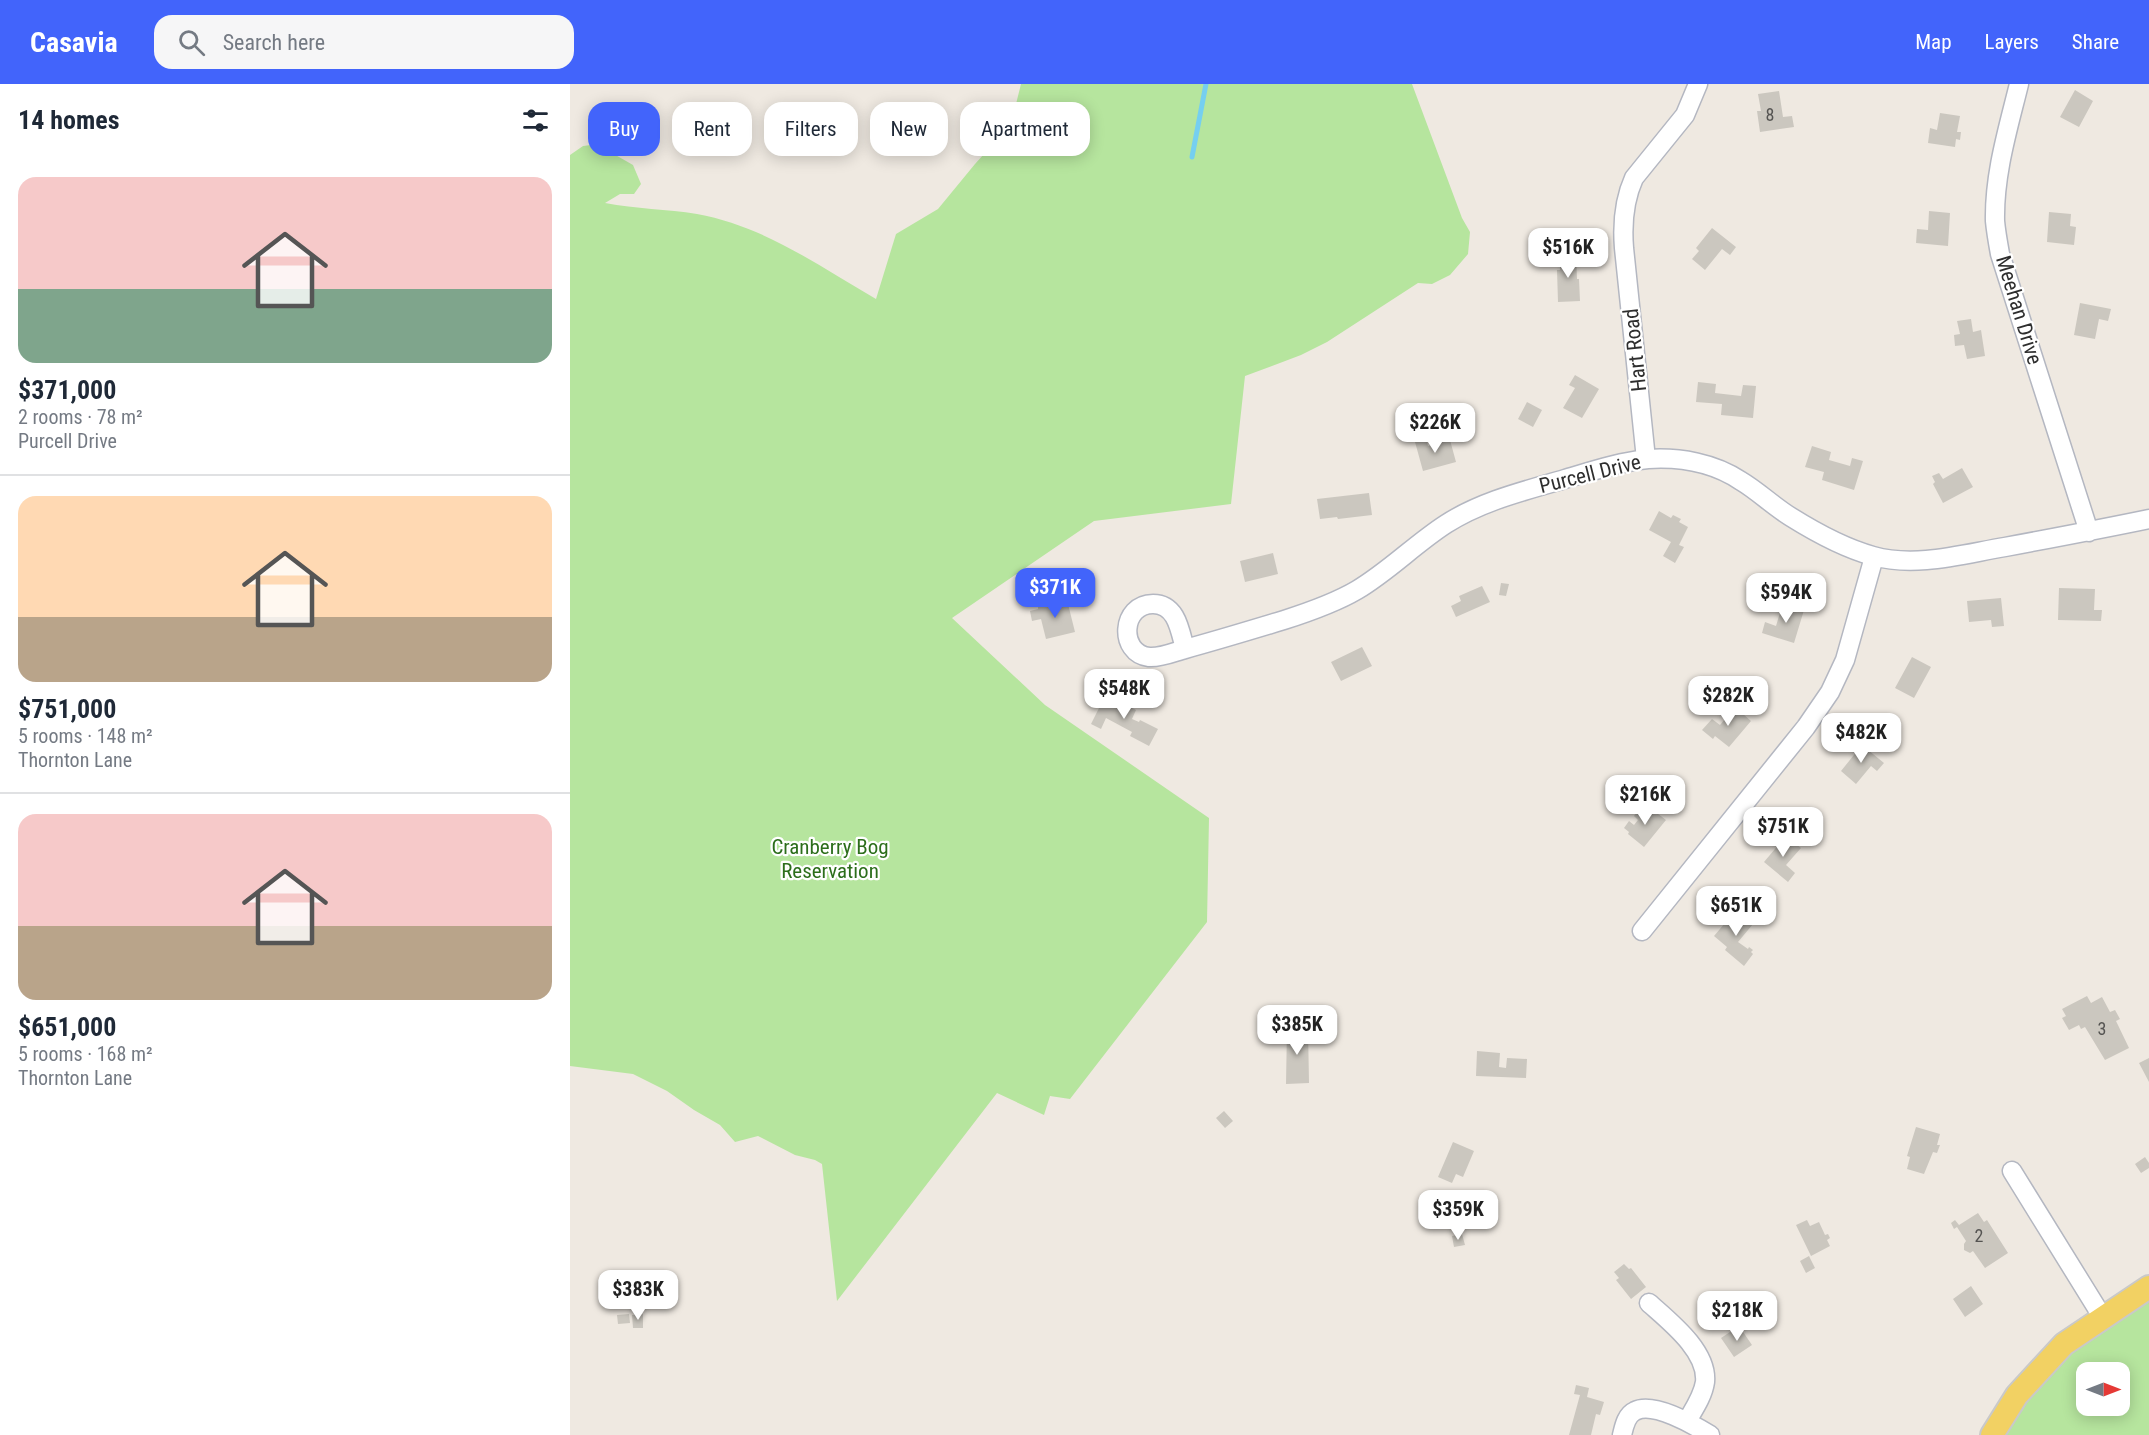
<!DOCTYPE html>
<html lang="en">
<head>
<meta charset="utf-8">
<style>
  :root { --surface:#fff; --page:#f6f6f7; --text:#1f2937; --muted:#747a83; --line:#e0e1e3; --accent:#4264fb }
  body { margin:0; font-family:"Roboto Condensed",sans-serif; background:var(--page); color:var(--text); height:100vh; display:flex; flex-direction:column; font-size:22px; white-space:nowrap }
  * { box-sizing:border-box; margin:0 }
  p { font-size:20px; color:var(--muted) }
  .icon { flex:none; width:33px; height:33px; fill:none; stroke:currentColor; stroke-width:2; stroke-linecap:round; stroke-linejoin:round }
  .map { position:relative; flex:1; overflow:hidden }
  .panel { display:flex; flex-direction:column; background:var(--surface); width:570px }
  .panel>* { flex:none }
  .top-card { position:absolute; left:18px; top:18px; width:570px; height:54px; display:flex; gap:12px }
  .needle { width:39px; rotate:90deg }
  .buttons { position:absolute; left:1506px; top:1278px; display:grid; gap:12px }
  .buttons a { display:grid; place-items:center; width:54px; height:54px; border-radius:12px; background:var(--surface); box-shadow:0 3px 15px #0003; font-size:30px }
  .price { position:absolute; translate:-50% -51px; padding:0 14px; border-radius:12px; background:#fff; color:#222; font-size:20px; line-height:39px; filter:drop-shadow(0 2px 3px #0008) }
  .price::after { content:''; position:absolute; left:50%; top:36px; width:18px; height:14px; margin-left:-9px; background:inherit; clip-path:polygon(0 0,100% 0,50% 100%) }
  .price.on { background:var(--accent); color:#fff }
  ul { padding:0; list-style:none }
  li { display:grid; align-content:center; gap:12px; height:318px; padding:0 18px }
  li+li { border-top:2px solid var(--line) }
  li span { display:grid; place-items:center; height:186px; border-radius:18px; color:#555 }
  li>.icon { margin-inline-start:auto }
  span .icon { width:108px; height:108px; fill:#fffc; stroke-width:1 }
  li b { font-size:26px }
  h2 { display:flex; justify-content:space-between; align-items:center; height:72px; padding:0 18px; font-size:26px }
  .chip { padding:0 21px; border-radius:18px; background:var(--surface); box-shadow:0 3px 15px #0003; font-size:21px; line-height:54px }
  .chip.on { background:var(--accent); color:#fff }
  header { display:flex; align-items:center; gap:36px; box-sizing:border-box; height:84px; padding:0 30px; background:var(--accent); color:#fff }
  header strong { font-size:28px }
  nav { display:flex; gap:33px; margin-inline-start:auto; font-size:21px }
  .search { width:420px; height:54px; background:var(--page); display:flex; align-items:center; gap:15px; box-sizing:border-box; padding:0 21px; border-radius:18px; color:var(--muted); font-size:22px }
  main { display:flex; flex:1; min-height:0 }
  .map>svg:first-child { display:block }
  .green { fill:#b6e59e; fill-rule:evenodd }
  .lines { fill:none; stroke-linecap:round; stroke-linejoin:round }
  .stream { stroke:#75cff0; stroke-width:5 }
  .building { fill:#cbc7bf }
  .minor-casing { stroke:#b4b7c1; stroke-width:21 }
  .major-casing { stroke:#c9c9c9; stroke-width:26 }
  .minor { stroke:#fff; stroke-width:18 }
  .major { stroke:#f2d163; stroke-width:22 }
  .labels { text-anchor:middle; dominant-baseline:central; stroke-width:4.5; stroke-linejoin:round; paint-order:stroke }
  .number-label { font-size:18px; fill:#555452 }
  .street-label { font-size:21px; fill:#2e2e2e; stroke:#fff }
  .park-label { font-size:21px; fill:#2c6e1b; stroke:#fff }
</style>
</head>
<body>
<header>
<strong>Casavia</strong>
<div class="search"><svg class="icon" aria-label="search" viewBox="0 0 24 24"><circle cx="10" cy="10" r="6"/><path d="M15 15l6 6"/></svg>Search here</div>
<nav><a>Map</a><a>Layers</a><a>Share</a></nav>
</header>
<main>
<section class="panel">
<h2>14 homes<svg class="icon" aria-label="filters" viewBox="0 0 24 24"><path d="M4 7h16M4 17h16"/><circle cx="9" cy="7" r="2"/><circle cx="15" cy="17" r="2"/></svg></h2>
<ul>
<li><span style="background:linear-gradient(#f6c9c9 60%,#7fa58c 0)"><svg class="icon" aria-label="home" viewBox="0 0 24 24"><path d="M3 11l9-7 9 7M6 9v11h12V9"/></svg></span><div><b>$371,000</b><p>2 rooms · 78 m²</p><p>Purcell Drive</p></div></li>
<li><span style="background:linear-gradient(#ffd9b3 65%,#b9a48a 0)"><svg class="icon" aria-label="home" viewBox="0 0 24 24"><path d="M3 11l9-7 9 7M6 9v11h12V9"/></svg></span><div><b>$751,000</b><p>5 rooms · 148 m²</p><p>Thornton Lane</p></div></li>
<li><span style="background:linear-gradient(#f6c9c9 60%,#b9a48a 0)"><svg class="icon" aria-label="home" viewBox="0 0 24 24"><path d="M3 11l9-7 9 7M6 9v11h12V9"/></svg></span><div><b>$651,000</b><p>5 rooms · 168 m²</p><p>Thornton Lane</p></div></li>
</ul>
</section>
<div class="map">
<svg width="1579" height="1351" viewBox="0 0 1579 1351">
  <rect width="100%" height="100%" fill="#efe9e1"/>
  <path class="green" d="M451 0H842L892 134 900 148 898 170 880 191 862 200 848 199 757 258 731 271 675 292 661 420 524 437 382 534 475 621 639 734 637 838 500 1015 480 1012 474 1031 427 1009 267 1217 252 1080 245 1076 225 1071 188 1052 165 1058 150 1041 124 1026 97 1007 63 990 0 982V71L13 62 21 61 35 65 63 81 71 100 64 110H50L35 119C66 125 97 125 127 130 194 142 249 182 306 215L326 150 368 125 405 80 441 40Z
    M1579 1213V1351H1433L1460 1309 1502 1263ZM1516 1288H1550V1322H1516Z"/>
  <g class="lines">
    <path class="stream" d="M622 73 636 0"/>
  </g>
  <path class="building" d="M1505 6 1523 17 1509 43 1490 33Z
    M1209 7 1213 33 1222 32 1224 43 1190 48 1187 27H1191L1188 10Z
    M1370 29 1390 32 1387 48H1391L1390 56 1386 55 1385 63 1358 59 1360 44 1367 46Z
    M1359 127 1380 129 1378 162 1346 159 1347 145 1358 146Z
    M1479 128 1501 130 1500 142 1506 143 1504 161 1477 158Z
    M1142 144 1166 163 1160 171 1152 165 1135 186 1122 175 1129 167 1126 164Z
    M990 169H1006L1007 195H1009L1010 217 988 218 987 186H990Z
    M1510 219 1541 225 1538 237 1529 235 1525 255 1504 251Z
    M1401 235 1403 248 1411 246 1415 272 1397 275 1394 261 1385 262 1384 251 1390 250 1387 237Z
    M1005 291 1029 305 1012 334 993 324 1005 304 999 301Z
    M1128 298 1146 300 1145 309 1171 312 1173 301 1186 302 1183 334 1151 331 1152 320 1126 318Z
    M957 318 972 326 963 343 948 335Z
    M897 329 904 351 884 357 878 334Z
    M856 354 858 362 880 356 886 378 853 387 845 358Z
    M1242 362 1261 368 1259 376 1280 382 1282 374 1293 377 1284 406 1252 396 1254 388 1235 383Z
    M1392 384 1403 403 1373 419 1363 400 1365 398 1362 392 1369 389 1373 395Z
    M799 409 802 431 768 435 767 433 750 435 747 415Z
    M1089 427 1101 434 1103 431 1111 435 1109 438 1118 443 1109 461 1114 463 1105 479 1093 472 1101 458 1079 446Z
    M703 469 708 490 675 498 670 477Z
    M931 499 939 500 936 512 929 511Z
    M912 502 920 518 886 533 881 522 891 517 889 512Z
    M1489 504 1525 505 1524 526H1532L1531 537 1488 536Z
    M1431 514 1434 542 1422 543 1421 536 1399 538 1397 517Z
    M497 516 505 548 476 555 471 535 462 537 460 527 468 525V523Z
    M1213 519 1234 526 1224 559 1192 549 1195 538 1206 542Z
    M792 563 802 582 771 597 761 578Z
    M1342 573 1361 583 1344 614 1325 604Z
    M536 610 566 626 562 635 569 638 570 636 588 645 579 662 560 652 562 648 536 634 531 645 521 640Z
    M1165 623 1181 637 1159 663 1145 652 1143 655 1132 646 1142 635 1150 641Z
    M1292 661 1314 679 1307 687 1301 682 1286 700 1271 687Z
    M1079 723 1096 736 1074 763 1058 750 1059 748 1054 744 1059 737 1064 741 1068 736 1064 732 1067 728 1072 731Z
    M1216 752 1231 764 1216 781 1225 789 1218 798 1194 778Z
    M1166 826 1183 840 1168 858 1178 865 1179 863 1183 866 1181 868 1183 870 1174 882 1155 866 1157 863 1144 852Z
    M1517 912 1521 919 1532 913 1540 928 1545 926 1550 935 1546 937 1559 964 1535 976 1515 943 1511 945 1509 941 1499 946 1492 934 1496 932 1492 925Z
    M723 941H731V944H738L739 999 716 1000 717 944H723Z
    M907 967 930 969 929 983 936 984 937 974 957 975 956 994 906 992Z
    M1579 974V998L1569 979Z
    M654 1027 663 1037 655 1044 646 1034Z
    M1346 1043 1370 1050 1367 1061H1370L1367 1069 1363 1068 1354 1090 1337 1085 1340 1073 1337 1072Z
    M883 1058 904 1067 893 1093 886 1090 882 1099 868 1093Z
    M1575 1073 1579 1079V1084L1571 1089 1565 1080Z
    M874 1125 878 1141 870 1143 866 1127Z
    M1408 1129 1414 1138 1417 1136 1438 1169 1415 1184 1403 1167 1400 1169 1394 1166V1160L1396 1157 1387 1143 1384 1145 1381 1139 1385 1136 1389 1141Z
    M1237 1136 1240 1142 1249 1138 1255 1151 1258 1150 1260 1154 1257 1156 1260 1162 1241 1172 1226 1141Z
    M892 1150 895 1161 884 1163 882 1152Z
    M1239 1172 1245 1184 1236 1189 1230 1177Z
    M1054 1180 1059 1185 1061 1184 1076 1203 1061 1215 1046 1196 1049 1194 1044 1188Z
    M1401 1202 1413 1220 1395 1233 1383 1215Z
    M59 1230 60 1239 48 1240 47 1231Z
    M73 1230V1244H63L62 1231Z
    M1169 1242 1182 1261 1164 1273 1151 1254Z
    M1006 1301 1019 1304 1017 1313 1034 1318 1030 1331 1026 1330 1021 1351H999L1010 1311 1004 1310Z"/>
  <g class="lines">
    <g class="minor-casing">
      <path id="minor" d="M1449 0C1438 45 1424 90 1425 137 1426 148 1428 159 1430 170L1519 448
        M1076 375 1054 164C1052 139 1054 116 1064 94L1115 31 1128 0
        M615 565C610 547 607 520 583 520 551 520 548 569 579 573 591 574 604 568 615 565 648 556 681 546 714 536 739 528 765 519 787 506 819 487 845 460 876 440 912 417 954 407 995 395 1022 387 1049 378 1078 375 1110 373 1144 379 1171 397 1188 407 1203 422 1221 433 1245 448 1274 464 1303 472 1346 484 1393 470 1435 463 1483 454 1531 445 1579 435
        M1072 847 1236 643 1260 608 1275 576 1304 473
        M1442 1087 1533 1234
        M1079 1219C1099 1237 1138 1267 1135 1298 1133 1312 1124 1325 1117 1337
        M1052 1351C1054 1343 1056 1331 1065 1327 1083 1317 1124 1341 1140 1351"/>
    </g>
    <g class="major-casing">
      <path id="major" d="M1422 1351 1447 1311 1494 1260 1579 1203"/>
    </g>
    <use href="#minor" class="minor"/>
    <use href="#major" class="major"/>
  </g>
  <g class="labels">
    <g class="number-label">
      <text x="1200" y="30">8</text>
      <text x="1532" y="944">3</text>
      <text x="1409" y="1151">2</text>
    </g>
    <g class="street-label">
      <text transform="translate(1449 226) rotate(73)">Meehan Drive</text>
      <text transform="translate(1065 266) rotate(-96)">Hart Road</text>
      <text transform="translate(1020 390) rotate(-14)">Purcell Drive</text>
    </g>
    <g class="park-label">
      <text x="260" y="763">Cranberry Bog<tspan x="260" dy="24">Reservation</tspan></text>
    </g>
  </g>
</svg>
<div class="buttons">
<a><svg class="needle" viewBox="-14 -14 28 28"><path d="M0-13l5 13h-10z" fill="#e53935"/><path d="M0 13l5-13h-10z" fill="#747a83"/></svg></a>
</div>
<b class="price" style="left:998px;top:195px">$516K</b>
<b class="price" style="left:865px;top:370px">$226K</b>
<b class="price on" style="left:485px;top:535px">$371K</b>
<b class="price" style="left:1216px;top:540px">$594K</b>
<b class="price" style="left:554px;top:636px">$548K</b>
<b class="price" style="left:1158px;top:643px">$282K</b>
<b class="price" style="left:1291px;top:680px">$482K</b>
<b class="price" style="left:1075px;top:742px">$216K</b>
<b class="price" style="left:1213px;top:774px">$751K</b>
<b class="price" style="left:1166px;top:853px">$651K</b>
<b class="price" style="left:727px;top:972px">$385K</b>
<b class="price" style="left:888px;top:1157px">$359K</b>
<b class="price" style="left:68px;top:1237px">$383K</b>
<b class="price" style="left:1167px;top:1258px">$218K</b>
<div class="top-card">
<a class="chip on">Buy</a>
<a class="chip">Rent</a>
<a class="chip">Filters</a>
<a class="chip">New</a>
<a class="chip">Apartment</a>
</div>
</div>
</main>
</body>
</html>
